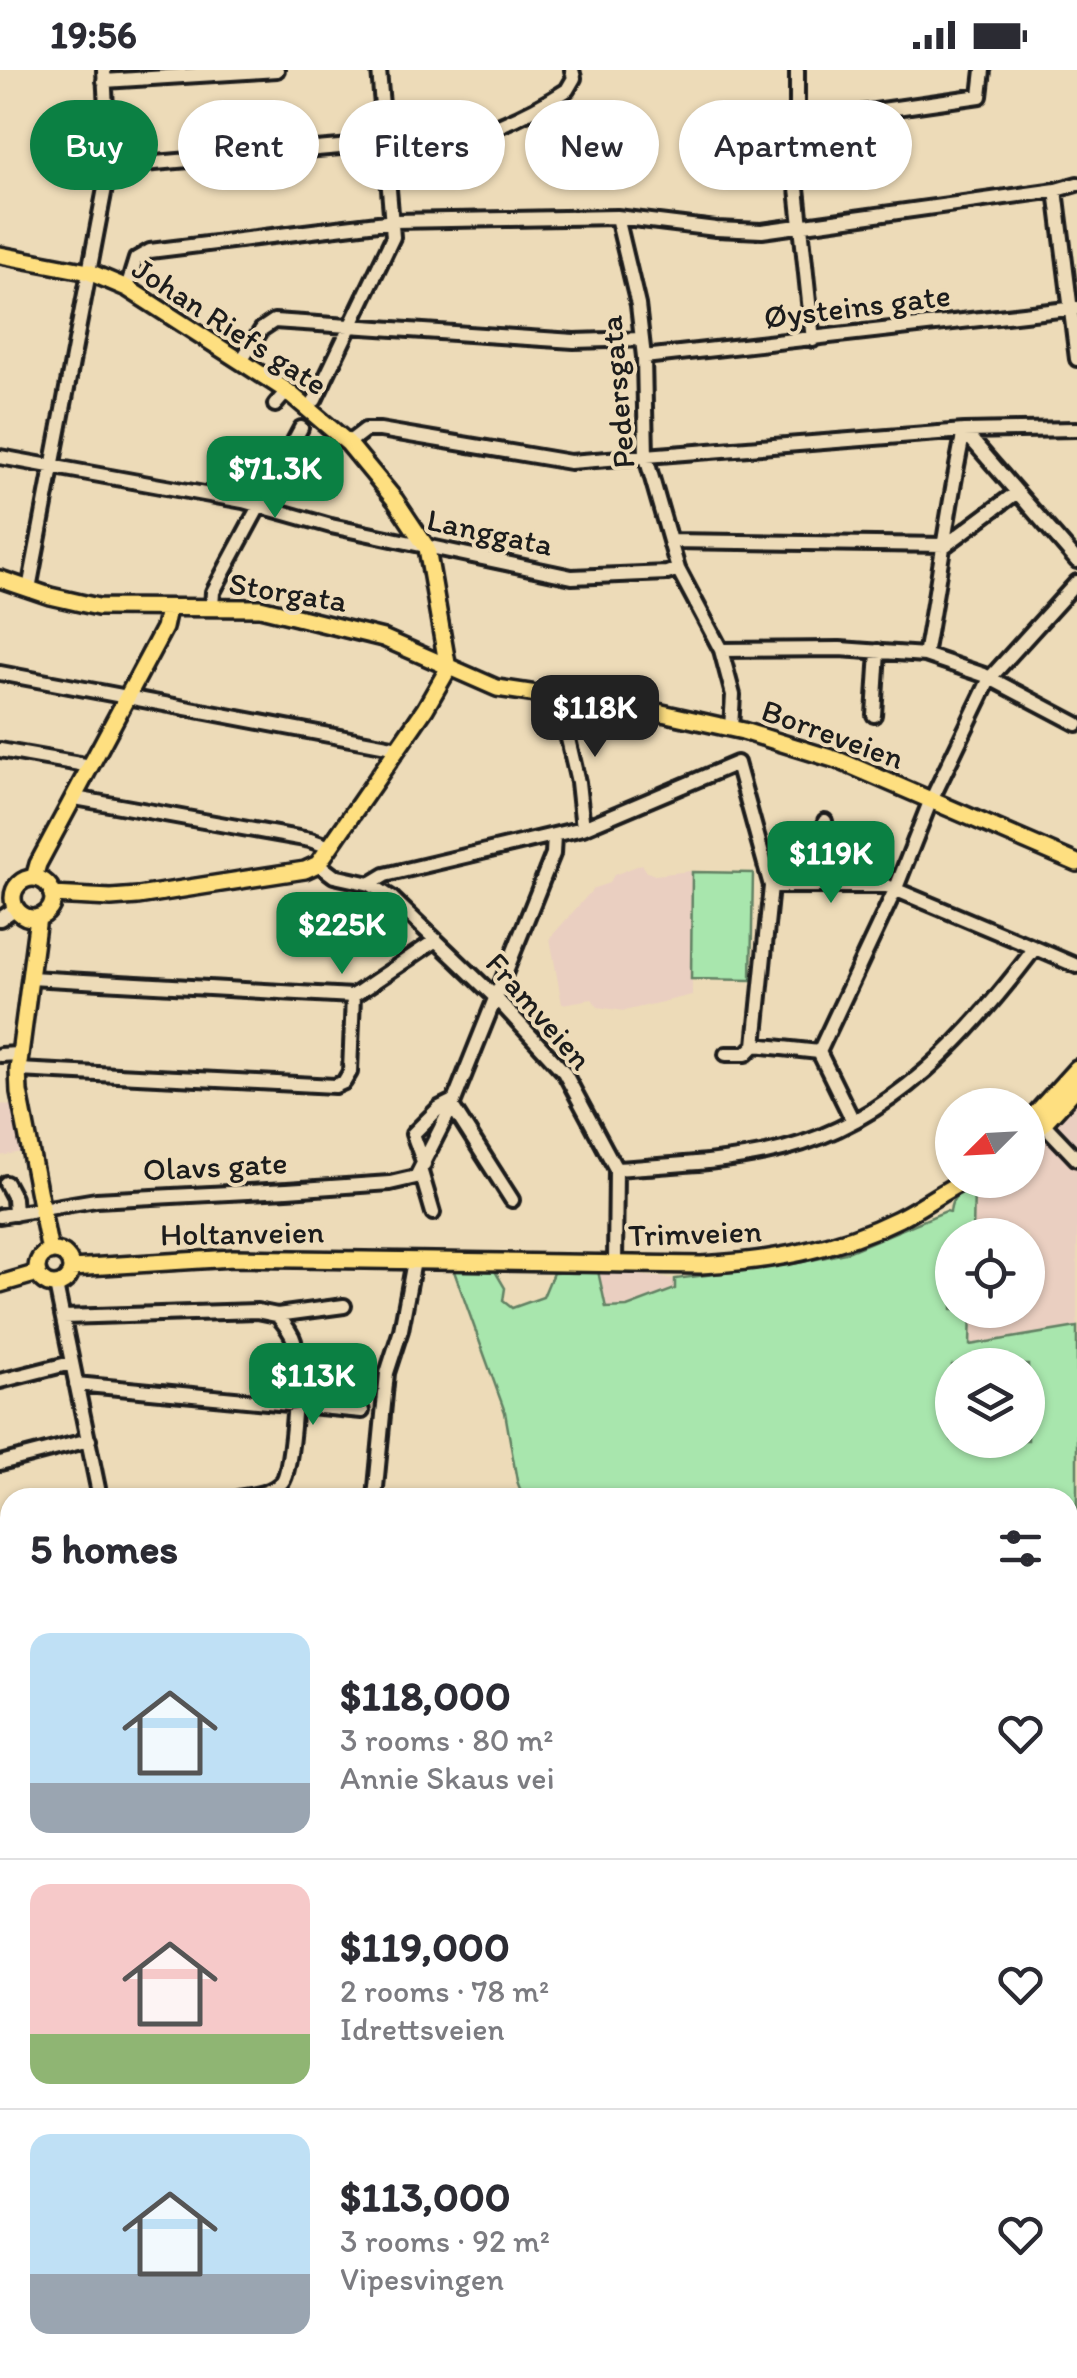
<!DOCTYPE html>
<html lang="en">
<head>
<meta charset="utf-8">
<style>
  :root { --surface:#fff; --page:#f2f2f3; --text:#2b2b33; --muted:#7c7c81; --line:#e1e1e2; --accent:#0b8043 }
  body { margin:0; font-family:Itim,sans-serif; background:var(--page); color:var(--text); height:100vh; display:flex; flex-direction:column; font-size:38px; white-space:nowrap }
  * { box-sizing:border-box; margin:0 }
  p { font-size:32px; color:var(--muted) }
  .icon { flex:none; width:55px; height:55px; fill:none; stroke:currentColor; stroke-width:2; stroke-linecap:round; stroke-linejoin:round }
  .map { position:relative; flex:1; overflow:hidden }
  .drawer { position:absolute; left:0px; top:1418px; width:1078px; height:892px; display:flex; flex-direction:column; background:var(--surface); border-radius:30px 30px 0 0; box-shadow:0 2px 8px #0004 }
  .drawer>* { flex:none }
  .banner { position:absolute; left:30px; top:30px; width:1018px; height:90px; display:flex; gap:20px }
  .needle { width:65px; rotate:246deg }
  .tools { position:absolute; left:935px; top:1018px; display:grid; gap:20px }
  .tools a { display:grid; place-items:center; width:110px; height:110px; border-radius:50%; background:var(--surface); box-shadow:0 2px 8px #0004; font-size:50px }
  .price { position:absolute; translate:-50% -85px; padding:0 22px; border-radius:20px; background:var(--accent); color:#fff; font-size:32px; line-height:65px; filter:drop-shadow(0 2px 5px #0008) }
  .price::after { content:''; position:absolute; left:50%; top:60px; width:30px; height:22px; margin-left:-15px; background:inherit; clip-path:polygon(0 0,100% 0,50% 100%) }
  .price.current { background:#222; color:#fff }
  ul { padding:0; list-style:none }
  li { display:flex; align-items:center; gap:30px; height:250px; padding:0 30px }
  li+li { border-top:2px solid var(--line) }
  li span { display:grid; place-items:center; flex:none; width:280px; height:200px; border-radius:20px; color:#555 }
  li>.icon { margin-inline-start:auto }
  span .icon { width:120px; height:120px; fill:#fffc; stroke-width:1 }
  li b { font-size:42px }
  h2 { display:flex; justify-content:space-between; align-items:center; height:120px; padding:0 30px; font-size:42px }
  .pill { padding:0 35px; border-radius:45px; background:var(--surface); box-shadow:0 2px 8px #0004; font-size:35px; line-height:90px }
  .pill.current { background:var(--accent); color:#fff }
  .status { display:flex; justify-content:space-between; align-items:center; height:70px; padding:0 50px; background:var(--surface); direction:ltr }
  .status svg { height:28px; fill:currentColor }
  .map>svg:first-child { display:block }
  .built { fill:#eacfc1 }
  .green { fill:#a8e6ad; stroke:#628164; stroke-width:2.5; fill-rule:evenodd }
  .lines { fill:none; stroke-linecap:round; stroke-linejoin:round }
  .stream { stroke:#5e8b98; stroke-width:2.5 }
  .minor-casing { stroke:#1c1c1c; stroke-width:20 }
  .major-casing { stroke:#1c1c1c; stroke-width:22 }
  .minor { stroke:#eddbb8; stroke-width:12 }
  .major { stroke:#fedf80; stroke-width:15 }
  .labels { text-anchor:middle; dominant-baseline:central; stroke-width:8; stroke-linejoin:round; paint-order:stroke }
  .street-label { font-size:32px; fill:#1c1c1c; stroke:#eddbb8 }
</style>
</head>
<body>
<div class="status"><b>19:56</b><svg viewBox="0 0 49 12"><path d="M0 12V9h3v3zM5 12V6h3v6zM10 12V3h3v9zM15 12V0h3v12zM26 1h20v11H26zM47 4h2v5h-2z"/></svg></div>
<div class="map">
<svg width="1077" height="2308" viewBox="0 0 1077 2308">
  <rect width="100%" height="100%" fill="#eddbb8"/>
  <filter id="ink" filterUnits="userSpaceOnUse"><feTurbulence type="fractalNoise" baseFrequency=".01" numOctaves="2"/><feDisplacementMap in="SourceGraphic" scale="20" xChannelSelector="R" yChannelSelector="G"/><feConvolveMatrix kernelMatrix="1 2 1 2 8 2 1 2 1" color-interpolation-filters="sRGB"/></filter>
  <g filter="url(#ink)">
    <path class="built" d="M642 794 647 802 655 805 691 801 692 925 624 941 598 937 592 929 562 934 550 868 594 818 609 813 614 805Z
      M1077 1019V1257L970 1275 971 1240H1028V1165H973L974 1115 980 1110H1028V1072Z
      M0 1034 11 1035 21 1082 0 1086Z
      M598 1201 675 1209V1219L627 1237 606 1239Z"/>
    <path class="green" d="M692 802 753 803 751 910 691 909Z
      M974 1115 973 1165H952V1240H971L970 1275 1077 1257V2308H0V1910L10 1907V2300H1068V1428L523 1427 517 1411 505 1342 454 1201 488 1198 495 1201 505 1218 503 1231 512 1238 543 1227 553 1203 598 1201 606 1238 627 1237 675 1219V1209L793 1194 845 1183 946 1141 950 1142C951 1126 961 1121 974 1115ZM952 1295H1028V1370H952Z"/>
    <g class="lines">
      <path class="stream" d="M1068 1561 1077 1567"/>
      <g class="minor-casing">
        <path id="minor" d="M797 0V118L813 270
          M104 11 277 0
          M763 57 980 26 983 0
          M388 86C447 80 518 52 567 20L574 8 572 0
          M109 97 386 73
          M1056 120 1077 289
          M617 147 638 235 644 287 646 387 678 499 721 580 733 625 731 658
          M127 218 136 189 150 181 394 151 617 147 716 159 762 161 1056 120 1077 114
          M644 287 1077 238
          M241 291 262 259 274 251 574 271 642 269
          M315 330 393 167 379 0
          M275 335 287 321
          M964 361 1077 491
          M348 373 365 360H380L570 392 964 361 1077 359
          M0 387 243 431 331 456 572 507 667 503 678 499
          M670 471 946 475 1017 422
          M29 519 109 97 104 0
          M212 537 213 522 301 358
          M721 580 840 579 925 585 984 605 1077 654
          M925 585C939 511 948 435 964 361
          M0 603 398 678
          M559 630 578 712 583 758
          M874 645 878 581
          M0 680 91 696
          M75 728 310 770 330 777
          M825 751 831 815
          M318 794 334 806 370 814 392 828 495 927 564 1002 616 1099 615 1193
          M370 814 385 805 583 758 737 693 771 816 755 975
          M771 816H887L1035 878
          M0 849 16 838
          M30 908 353 926
          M755 975 819 982
          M819 982 896 818 928 737 990 608 1077 512
          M819 982 853 1051
          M726 984H746L755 975
          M0 985 18 984
          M18 1000 335 1016 344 1012 350 1002 353 926 436 870
          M452 1036 512 1130
          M1037 1047 1077 1089
          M424 1094 413 1064 439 1038 453 1031
          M616 1099C672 1095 728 1093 783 1079 893 1051 969 965 1035 878L1077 896
          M421 1102 433 1143
          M6 1113 14 1128 15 1144
          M0 1146 96 1130 287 1120 390 1113 416 1107 452 1036 553 784 554 765
          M56 1215 100 1428
          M63 1247 257 1241 277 1245 344 1236
          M0 1311 71 1293
          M76 1314 362 1341
          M0 1393 89 1370
          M238 1428C253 1425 271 1424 282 1412 293 1400 299 1289 294 1271 291 1261 283 1252 277 1245
          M375 1428 387 1303 401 1260 414 1191
          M0 1475 10 1472
          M0 1563 10 1559
          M0 1722 10 1736
          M0 1762 10 1760
          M0 1893 10 1891"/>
      </g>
      <g class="major-casing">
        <path id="major" d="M0 185 89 202 127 218 287 321 348 373 395 430 427 478 448 599 425 639 318 794 305 800 138 826 111 828 52 825
          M0 509 50 526 98 537 260 538 383 568 497 618 662 643 743 661 840 691 1077 793
          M34 808 38 794 164 558 168 539
          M13 828a20 20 0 1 1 40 0a20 20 0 1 1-40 0Z
          M38 847 18 1000 19 1022 50 1182
          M1028 1052 1077 998
          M1028 1070 1077 1017
          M37 1198a17 17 0 1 1 34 0a17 17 0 1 1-34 0Z
          M71 1198 233 1188 701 1195C769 1191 836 1180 898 1149 921 1138 942 1121 966 1110
          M0 1214 38 1203"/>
      </g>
      <use href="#minor" class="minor"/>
      <use href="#major" class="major"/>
    </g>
  </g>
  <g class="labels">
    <g class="street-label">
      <text transform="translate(857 236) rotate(-7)">Øysteins gate</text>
      <text transform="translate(230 256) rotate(33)">Johan Riefs gate</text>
      <text transform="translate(617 322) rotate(-95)">Pedersgata</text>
      <text transform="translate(490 462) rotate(12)">Langgata</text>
      <text transform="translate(288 522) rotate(9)">Storgata</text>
      <text transform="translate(833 664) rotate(20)">Borreveien</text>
      <text transform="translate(539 941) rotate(49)">Framveien</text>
      <text transform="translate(215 1096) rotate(-3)">Olavs gate</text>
      <text transform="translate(242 1163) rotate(-1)">Holtanveien</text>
      <text transform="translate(695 1163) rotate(-2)">Trimveien</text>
    </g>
  </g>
</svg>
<div class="tools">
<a><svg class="needle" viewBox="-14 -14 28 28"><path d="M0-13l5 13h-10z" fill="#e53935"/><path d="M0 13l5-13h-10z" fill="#7c7c81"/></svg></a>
<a><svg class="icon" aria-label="locate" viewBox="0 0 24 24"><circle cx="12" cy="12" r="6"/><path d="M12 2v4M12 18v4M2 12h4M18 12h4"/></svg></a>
<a><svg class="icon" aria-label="layers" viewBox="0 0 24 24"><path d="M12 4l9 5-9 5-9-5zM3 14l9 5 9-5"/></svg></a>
</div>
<b class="price" style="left:275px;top:451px">$71.3K</b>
<b class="price current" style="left:595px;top:690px">$118K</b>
<b class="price" style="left:831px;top:836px">$119K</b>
<b class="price" style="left:342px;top:907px">$225K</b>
<b class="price" style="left:313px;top:1358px">$113K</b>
<div class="banner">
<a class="pill current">Buy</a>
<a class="pill">Rent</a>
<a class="pill">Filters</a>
<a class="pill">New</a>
<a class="pill">Apartment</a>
</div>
<section class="drawer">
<h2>5 homes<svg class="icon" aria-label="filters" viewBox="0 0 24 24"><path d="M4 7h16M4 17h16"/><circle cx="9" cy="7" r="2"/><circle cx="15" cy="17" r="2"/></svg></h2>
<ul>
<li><span style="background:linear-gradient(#bfe0f5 75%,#9aa5b1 0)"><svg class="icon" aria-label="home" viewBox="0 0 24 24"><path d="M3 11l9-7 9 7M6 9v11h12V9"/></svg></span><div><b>$118,000</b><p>3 rooms · 80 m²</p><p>Annie Skaus vei</p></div><svg class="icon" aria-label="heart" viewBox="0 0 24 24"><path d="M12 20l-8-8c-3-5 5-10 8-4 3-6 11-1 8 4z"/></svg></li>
<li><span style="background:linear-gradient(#f6c9c9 75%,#8fb573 0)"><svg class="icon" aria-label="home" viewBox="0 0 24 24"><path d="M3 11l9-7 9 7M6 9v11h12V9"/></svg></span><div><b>$119,000</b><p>2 rooms · 78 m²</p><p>Idrettsveien</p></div><svg class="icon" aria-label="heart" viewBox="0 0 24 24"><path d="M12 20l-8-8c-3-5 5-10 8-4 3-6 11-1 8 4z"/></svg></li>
<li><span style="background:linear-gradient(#bfe0f5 70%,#9aa5b1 0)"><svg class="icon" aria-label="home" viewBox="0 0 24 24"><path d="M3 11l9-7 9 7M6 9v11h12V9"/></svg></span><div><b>$113,000</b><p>3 rooms · 92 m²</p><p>Vipesvingen</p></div><svg class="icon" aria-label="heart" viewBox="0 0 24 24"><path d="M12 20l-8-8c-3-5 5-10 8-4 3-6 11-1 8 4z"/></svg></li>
</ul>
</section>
</div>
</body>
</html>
